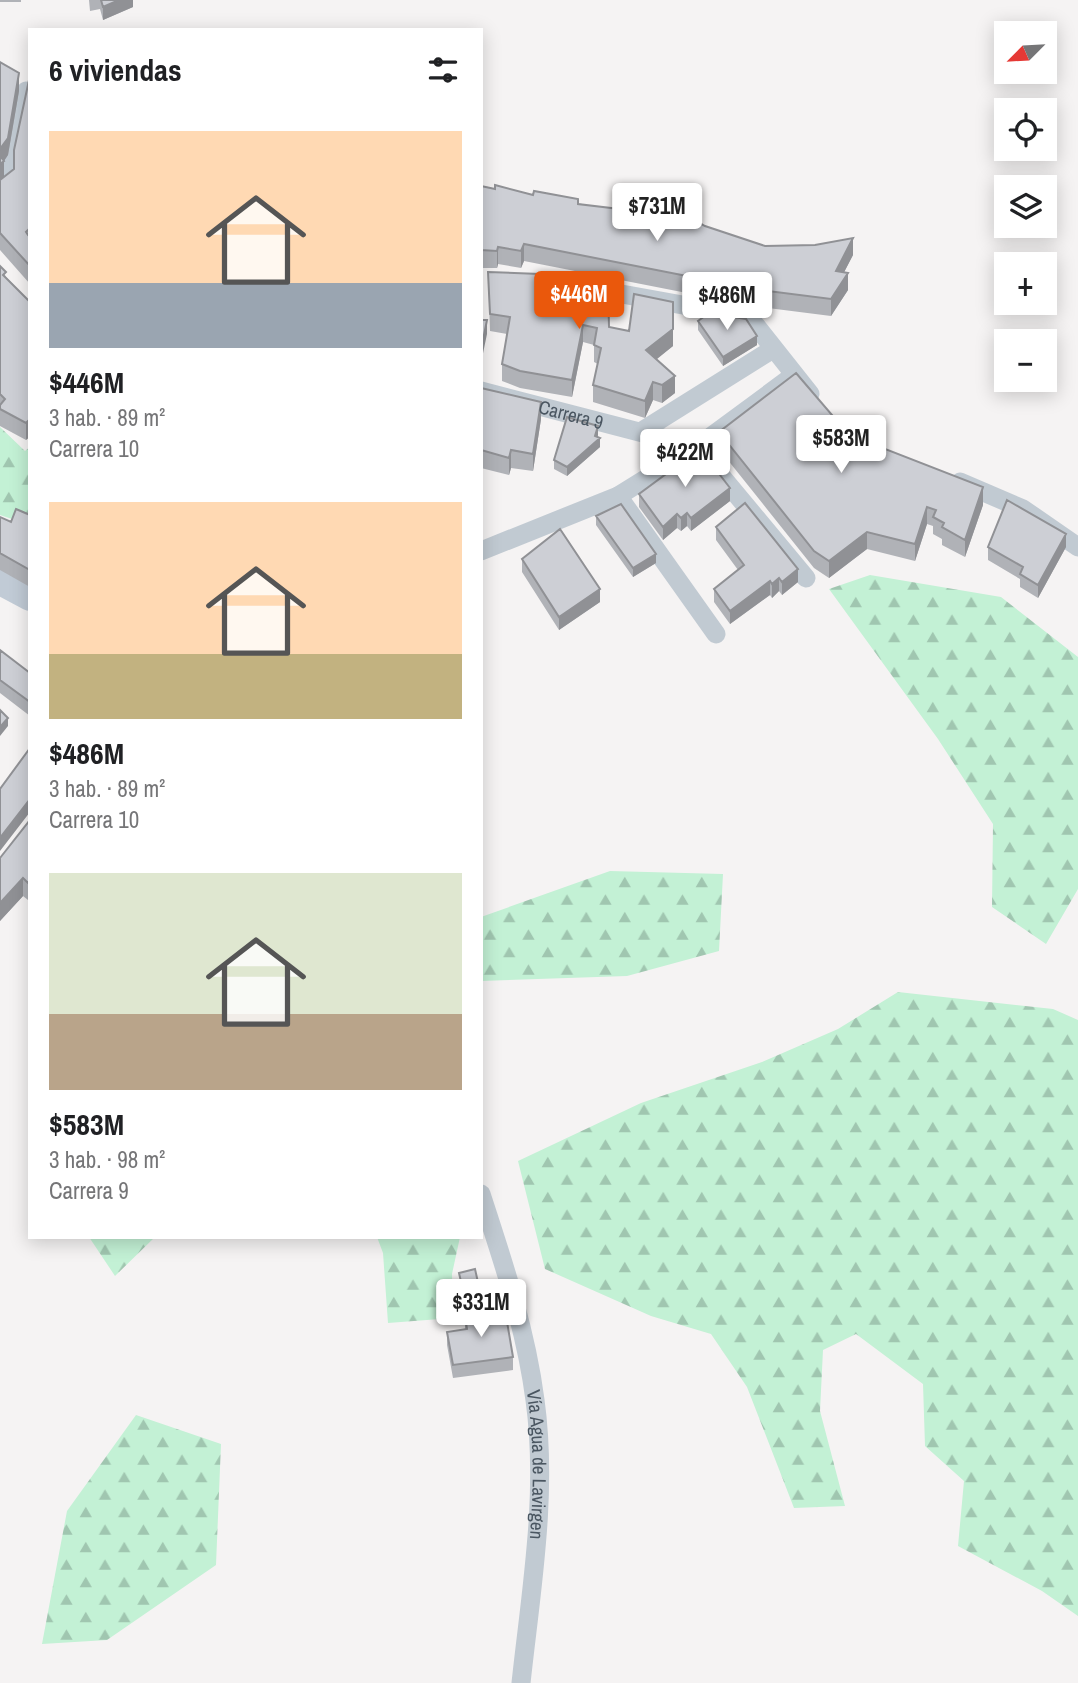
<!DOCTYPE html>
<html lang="es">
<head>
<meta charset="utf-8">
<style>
  :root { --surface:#fff; --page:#f6f6f6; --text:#202124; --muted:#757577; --accent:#ea580c }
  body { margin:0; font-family:"Archivo Narrow",sans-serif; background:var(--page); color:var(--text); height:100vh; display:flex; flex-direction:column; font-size:26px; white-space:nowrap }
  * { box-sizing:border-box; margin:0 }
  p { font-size:23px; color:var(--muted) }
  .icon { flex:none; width:38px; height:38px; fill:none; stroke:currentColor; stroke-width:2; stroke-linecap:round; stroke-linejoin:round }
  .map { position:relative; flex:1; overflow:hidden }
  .drawer { position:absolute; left:28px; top:28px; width:455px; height:1211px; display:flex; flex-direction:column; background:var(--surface); border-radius:0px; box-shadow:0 4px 18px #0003 }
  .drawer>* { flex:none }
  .needle { width:46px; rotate:246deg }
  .controls { position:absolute; left:994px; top:21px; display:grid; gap:14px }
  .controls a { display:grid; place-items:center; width:63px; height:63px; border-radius:0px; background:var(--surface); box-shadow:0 4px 18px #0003; font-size:35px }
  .price { position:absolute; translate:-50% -60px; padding:0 16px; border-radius:7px; background:#fff; color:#222; font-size:23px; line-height:46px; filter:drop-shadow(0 2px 4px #0008) }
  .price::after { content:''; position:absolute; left:50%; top:42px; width:21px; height:16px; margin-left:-10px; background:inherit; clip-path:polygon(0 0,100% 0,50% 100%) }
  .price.selected { background:var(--accent); color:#fff }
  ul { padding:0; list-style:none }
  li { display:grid; align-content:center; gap:14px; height:371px; padding:0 21px }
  li span { display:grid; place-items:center; height:217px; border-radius:0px; color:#555 }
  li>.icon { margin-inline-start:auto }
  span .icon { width:126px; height:126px; fill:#fffc; stroke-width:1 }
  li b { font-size:30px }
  h2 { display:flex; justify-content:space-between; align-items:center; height:84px; padding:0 21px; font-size:30px }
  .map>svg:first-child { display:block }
  .forest { fill:url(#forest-firs) }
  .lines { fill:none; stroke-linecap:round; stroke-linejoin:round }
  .street { stroke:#c1cad2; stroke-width:19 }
  .secondary { stroke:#c1cbd6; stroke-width:28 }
  .wall { fill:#b0b2b7 }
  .shaded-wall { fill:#909195 }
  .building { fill:#cdcfd5; stroke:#909195; stroke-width:2 }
  .labels { text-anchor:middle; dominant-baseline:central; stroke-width:7; stroke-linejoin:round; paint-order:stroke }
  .street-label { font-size:19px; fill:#4a5661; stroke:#fff }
</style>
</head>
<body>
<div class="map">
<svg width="1078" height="1683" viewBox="0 0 1078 1683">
  <defs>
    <pattern id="forest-firs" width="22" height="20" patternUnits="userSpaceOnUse" patternTransform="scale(1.75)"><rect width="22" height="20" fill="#c3f1d5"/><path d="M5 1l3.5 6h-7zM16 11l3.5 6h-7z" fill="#a0c6b0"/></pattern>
  </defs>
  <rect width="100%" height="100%" fill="#f5f3f3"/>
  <path class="forest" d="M0 427 25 451 30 447V525L0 515Z
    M870 575 1001 597 1078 657V889L1046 944 992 907 993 824 938 739 829 589Z
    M610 871 723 874 719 951 627 976 481 981V917Z
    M898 992 1053 1009 1078 1020V1616L1042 1591 958 1546 964 1481 925 1446 923 1384 856 1334 823 1350 820 1411 845 1506 794 1508 747 1387 711 1334 651 1316 545 1269 518 1161 641 1103 762 1062 838 1029Z
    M89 1237H155L115 1276Z
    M377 1237H460L452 1274 453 1318 388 1323 383 1253Z
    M136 1415 221 1444 216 1565 107 1640 42 1644 67 1511Z"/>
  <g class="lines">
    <g class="street">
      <path d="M0 191 9 183 26 91 30 93"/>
      <path d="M583 287 749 317 810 394"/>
      <path id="s1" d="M481 391 697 447 806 578"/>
      <path d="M642 431 773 349"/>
      <path d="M960 482 1023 509 1078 547"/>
      <path d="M618 496 716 634"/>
      <path d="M481 551 618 496 697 447 793 376"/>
      <path id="s2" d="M481 1194C503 1261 526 1330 535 1400 548 1494 531 1590 521 1683"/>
    </g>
    <path class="secondary" d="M0 581 30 597"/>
  </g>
  <path class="wall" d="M0 0H21V2H0Z
    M89 0H133V7L103 20 100 9 90 11Z
    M0 62 19 91 8 155 4 161V177L14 169 30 80V284L0 250Z
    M481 186 705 226 765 246 853 255 844 272 848 290 831 316 753 306 524 261 521 268 498 264 497 268H481Z
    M0 266 6 277 30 302 26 440 0 426Z
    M488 272 609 327 673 346 656 359 675 393 662 403 653 400 645 418 593 402V385L598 364 594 362V345L583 342 572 397 520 388 502 381V364L507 334 490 331Z
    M698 321 757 345 723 366 698 330Z
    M481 388 541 419 533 471 511 468 509 475 481 468Z
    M719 432 849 435 983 505 965 557 942 545V539L933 534V526L927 524 915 561 867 549 829 578 814 568 719 449Z
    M598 435V437L600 447 567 476 554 469V460Z
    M639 494 730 501 691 531 687 526 681 531 677 528 663 540 639 507Z
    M30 515V587L0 570V517L11 522Z
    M596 516 656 563 633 577 596 525Z
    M716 527 798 582 782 595 779 591 772 598 770 595 730 624 714 602V589L738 570 716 540Z
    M988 547H1066L1038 598 1020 587V579L988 560Z
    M522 559 600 602 559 630 522 572Z
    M0 650 30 673V716L0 693Z
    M30 820 28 900 23 896 0 921V858Z
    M459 1273 481 1296V1301L465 1304Z
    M465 1317 513 1357V1370L453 1378 447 1345V1332L465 1329Z"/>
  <path class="shaded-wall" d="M119 0H133V7L103 20V7Z
    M19 73V91L8 155 4 161V178L0 181V149Z
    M853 238V255L836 288V271Z
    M524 244V261L521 268V251Z
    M498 247V264L497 268V251Z
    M848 273V290L831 316V299Z
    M673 302V346L646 368V350Z
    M487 320V334L481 363V350Z
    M583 325V342L572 397V380Z
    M757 336V345L723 366V357Z
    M675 376V393L662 403V385Z
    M653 382V400L645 418V401Z
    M541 402V419L533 471V454Z
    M30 419V437L26 440V423Z
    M598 426V435L596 442 600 438V447L567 476V467L595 436Z
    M511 450V468L509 475V458Z
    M983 487V505L965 557V540Z
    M730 488V501L691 531V518Z
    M927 507V524L915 561V544Z
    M687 513V526L681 531V518Z
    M677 514V528L663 540V527Z
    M867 532V549L829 578V561Z
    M1066 534V547L1038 598V585Z
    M656 554V563L633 577V568Z
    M798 569V582L782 595V582Z
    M779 578V591L772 598V584Z
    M770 581V595L730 624V611Z
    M600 589V602L559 630V617Z
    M8 718V726L0 736V727Z
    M30 799V812L0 851V838Z
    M23 878V896L0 921V903Z
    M30 880V898L28 900V883Z"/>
  <path class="building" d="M101 0H119L103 7Z
    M0 62 19 73 8 138 0 149Z
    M29 80 30 228 26 232 28 235 30 234V266L0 233V180L14 169V150Z
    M0 156 4 161 0 164Z
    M495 185 533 195 534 191 578 199V204L653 213 659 200 705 226 765 246 815 245 853 238 836 271 848 273 831 299 753 289 524 244 521 251 498 247 497 251 481 250V186L495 189Z
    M0 266 6 272 3 275 30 302V419L26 423 0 409V405L5 399 0 394Z
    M488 272 540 274 608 284 609 327 629 331 634 294 673 302V329L646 350 675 376 662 385 653 382 645 401 593 385 601 348 594 345 597 328 583 325 572 380 520 371 502 364 510 317 490 314Z
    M709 313 746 319 757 336 723 357 698 321Z
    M481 320H487L481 350Z
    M796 373 849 435 983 487 965 540 942 527 944 523 933 517 936 510 927 507 915 544 867 532 829 561 814 551 719 432Z
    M481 388 541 402 533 454 511 450 509 458 481 450Z
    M567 417 598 426 595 436 600 438 567 467 554 460Z
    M700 449 730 488 691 518 687 513 681 518 677 514 663 527 639 494Z
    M1007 500 1066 534 1038 585 1020 574 1023 567 988 547Z
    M745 503 798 569 782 582 779 578 772 584 770 581 730 611 714 589 744 565 716 527Z
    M621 504 656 554 633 568 596 516Z
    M16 509 30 515V570L0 553V517L11 522Z
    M560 529 600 589 559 617 522 559Z
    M0 650 30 673V702L0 680Z
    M0 710 8 718 0 727Z
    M30 748V799L0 838V789Z
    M30 820V880L28 883 23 878 0 903V858Z
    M475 1269 481 1296 465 1299 459 1273Z
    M505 1310 513 1357 453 1365 447 1332 467 1329 465 1317Z"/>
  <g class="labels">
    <g class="street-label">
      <text stroke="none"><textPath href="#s1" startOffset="93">Carrera 9</textPath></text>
      <text stroke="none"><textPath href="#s2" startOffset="278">Vía Agua de Lavirgen</textPath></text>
    </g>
  </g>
</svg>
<div class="controls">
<a><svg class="needle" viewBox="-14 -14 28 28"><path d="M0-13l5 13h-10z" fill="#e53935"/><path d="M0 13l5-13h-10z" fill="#757577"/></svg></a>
<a><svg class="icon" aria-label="locate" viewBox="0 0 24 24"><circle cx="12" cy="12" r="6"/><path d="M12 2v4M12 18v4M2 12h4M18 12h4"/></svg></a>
<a><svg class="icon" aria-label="layers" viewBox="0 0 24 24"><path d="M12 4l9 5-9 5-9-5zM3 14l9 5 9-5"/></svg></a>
<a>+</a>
<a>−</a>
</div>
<b class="price" style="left:657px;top:243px">$731M</b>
<b class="price selected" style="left:579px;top:331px">$446M</b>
<b class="price" style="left:727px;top:332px">$486M</b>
<b class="price" style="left:841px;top:475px">$583M</b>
<b class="price" style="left:685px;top:489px">$422M</b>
<b class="price" style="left:481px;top:1339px">$331M</b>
<section class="drawer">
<h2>6 viviendas<svg class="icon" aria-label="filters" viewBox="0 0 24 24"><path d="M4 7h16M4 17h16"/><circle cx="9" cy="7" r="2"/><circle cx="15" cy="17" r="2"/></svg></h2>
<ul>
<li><span style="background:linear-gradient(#ffd9b3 70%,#9aa5b1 0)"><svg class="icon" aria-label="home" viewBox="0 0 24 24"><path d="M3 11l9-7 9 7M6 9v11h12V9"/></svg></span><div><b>$446M</b><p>3 hab. · 89 m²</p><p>Carrera 10</p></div></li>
<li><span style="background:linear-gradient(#ffd9b3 70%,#c2b280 0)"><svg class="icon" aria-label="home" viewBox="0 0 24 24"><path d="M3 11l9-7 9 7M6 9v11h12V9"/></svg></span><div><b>$486M</b><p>3 hab. · 89 m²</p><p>Carrera 10</p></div></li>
<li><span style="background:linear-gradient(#dfe7d0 65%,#b9a48a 0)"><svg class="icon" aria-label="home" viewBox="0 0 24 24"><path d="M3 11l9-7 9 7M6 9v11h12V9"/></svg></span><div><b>$583M</b><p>3 hab. · 98 m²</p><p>Carrera 9</p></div></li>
</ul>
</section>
</div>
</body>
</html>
